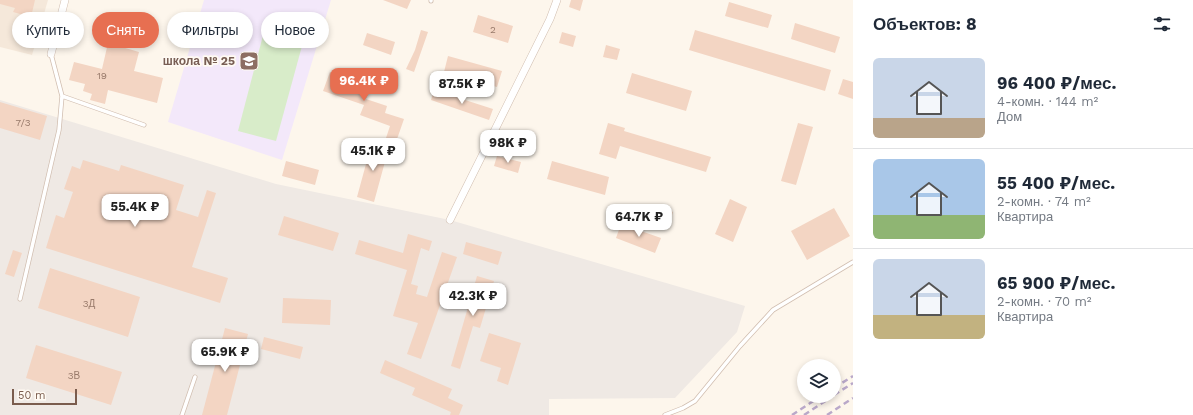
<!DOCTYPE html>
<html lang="ru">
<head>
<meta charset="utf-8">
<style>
  :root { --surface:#fff; --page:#f2f2f3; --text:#1f2937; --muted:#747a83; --line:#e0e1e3; --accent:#e76f51 }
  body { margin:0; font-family:"Work Sans",sans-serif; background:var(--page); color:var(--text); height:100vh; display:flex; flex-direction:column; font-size:15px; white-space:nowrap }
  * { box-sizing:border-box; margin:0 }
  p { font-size:13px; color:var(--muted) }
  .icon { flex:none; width:22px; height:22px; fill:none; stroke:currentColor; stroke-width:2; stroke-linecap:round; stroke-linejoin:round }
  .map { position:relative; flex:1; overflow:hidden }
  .panel { display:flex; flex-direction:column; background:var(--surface); width:340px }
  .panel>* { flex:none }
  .banner { position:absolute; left:12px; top:12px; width:380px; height:36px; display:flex; gap:8px }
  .tools { position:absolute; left:797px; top:359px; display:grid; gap:8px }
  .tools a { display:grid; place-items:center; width:44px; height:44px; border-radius:50%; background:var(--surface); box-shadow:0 2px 6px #0003; font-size:20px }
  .scale { position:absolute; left:12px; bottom:10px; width:65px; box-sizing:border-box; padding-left:4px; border:2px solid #7a5c4d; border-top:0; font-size:11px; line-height:14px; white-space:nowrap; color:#7a5c4d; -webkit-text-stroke:3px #fffaf3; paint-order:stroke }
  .price { position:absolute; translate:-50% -34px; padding:0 9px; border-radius:8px; background:#fff; color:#222; font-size:13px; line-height:26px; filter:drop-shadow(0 1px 2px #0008) }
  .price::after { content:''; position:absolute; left:50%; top:24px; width:12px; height:9px; margin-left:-6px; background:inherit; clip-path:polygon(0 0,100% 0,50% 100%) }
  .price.active { background:var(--accent); color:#fff }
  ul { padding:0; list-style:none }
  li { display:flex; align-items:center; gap:12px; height:100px; padding:0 20px }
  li+li { border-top:1px solid var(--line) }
  li span { display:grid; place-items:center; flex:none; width:112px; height:80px; border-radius:6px; color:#555 }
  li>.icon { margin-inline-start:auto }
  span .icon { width:48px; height:48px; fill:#fffc; stroke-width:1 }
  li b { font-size:17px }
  h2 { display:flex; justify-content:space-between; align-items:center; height:48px; padding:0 20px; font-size:17px }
  .chip { padding:0 14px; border-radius:18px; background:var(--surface); box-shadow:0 2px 6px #0003; font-size:14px; line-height:36px }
  .chip.active { background:var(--accent); color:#fff }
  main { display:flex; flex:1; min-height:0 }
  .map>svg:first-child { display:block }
  .residential { fill:#f5e8da }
  .industrial { fill:#efe9e4 }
  .education { fill:#f3e8fa }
  .green { fill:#d8ecc9 }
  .building { fill:#f3d5c3 }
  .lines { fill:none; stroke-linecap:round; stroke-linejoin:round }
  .service-casing { stroke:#d1beb0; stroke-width:5 }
  .minor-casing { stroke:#d1beb0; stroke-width:8 }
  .service { stroke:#fff; stroke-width:3.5 }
  .minor { stroke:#fff; stroke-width:7 }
  .rail { stroke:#b9a8c9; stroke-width:2.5; stroke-dasharray:6 4; stroke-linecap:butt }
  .labels { text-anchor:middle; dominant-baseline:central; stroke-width:3.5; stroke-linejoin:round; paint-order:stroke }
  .number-label { font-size:10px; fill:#987a6a }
  .education-label { font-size:12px; font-weight:bold; fill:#785e54; stroke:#fffaf3; text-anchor:end }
</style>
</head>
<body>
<main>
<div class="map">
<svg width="853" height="415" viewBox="0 0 853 415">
  <rect width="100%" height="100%" fill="#fdf6ec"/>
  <path class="residential" d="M0 0H48L32 55 0 47Z"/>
  <path class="industrial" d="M0 100 276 184 450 220 745 306 737 332 675 398 549 399V415H0Z"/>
  <path class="education" d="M204 0H331L282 160 168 122Z"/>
  <path class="green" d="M266 24 305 35 276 141 238 131Z"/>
  <path class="building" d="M0 0H35L31 17 13 12 15 8 0 4Z
    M383 0H411L407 9Z
    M571 0H583L580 11 569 7Z
    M729 2 772 15 768 28 725 16Z
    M478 15 513 26 508 43 473 32Z
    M795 23 840 37 835 53 791 39Z
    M421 30 428 32 414 72 406 69 415 50Z
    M695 30 831 70 825 91 689 50Z
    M562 32 576 36 573 47 559 43Z
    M367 33 395 42 391 55 363 45Z
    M108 43 139 52 134 71 163 78 157 103 108 90 105 104 90 100 92 94 83 91 85 84 69 80 74 62 102 69Z
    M606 45 620 49 617 60 603 57Z
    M448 56 502 71 497 87 444 72Z
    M330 72 371 86 366 99 387 106 385 113 404 119 396 142 386 138 390 126 360 115 364 105 323 91Z
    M632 73 692 91 686 111 626 93Z
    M843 79 853 82V99L838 94Z
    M434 90 493 109 489 120 431 100Z
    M0 102 47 116 40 140 0 128Z
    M608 123 625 128 624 131 711 157 706 172 620 146 616 159 599 154Z
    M798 123 813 127 796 185 781 181Z
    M372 142 389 147 374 202 357 197Z
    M497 156 521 162 518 173 494 166Z
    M83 160 119 171 121 165 184 185 176 210 198 217 207 190 216 193 192 267 228 278 220 303 46 248 56 215 64 218 73 192 64 189 72 166 80 169Z
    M286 161 319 170 315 185 282 176Z
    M552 161 609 177 605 195 547 179Z
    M730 199 747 207 733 242 715 234Z
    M659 207 673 212 669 224 655 219Z
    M834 208 850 236 807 260 791 231Z
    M284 216 339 233 333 251 278 235Z
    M621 224 661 238 655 253 616 238Z
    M408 234 432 241 429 251 421 248 411 284 418 286 416 294 427 297 442 252 457 257 421 359 407 354 418 323 393 316 407 270 355 254 359 240 403 253Z
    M466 242 502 252 498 265 463 254Z
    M13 250 22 253 14 277 5 274Z
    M50 268 140 297 128 337 38 308Z
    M477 276 494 281 480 328 473 326 460 369 451 366Z
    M283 298 331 300 330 325 282 323Z
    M225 328 248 334 227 415H202Z
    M489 333 521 343 508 385 497 381 501 368 480 361Z
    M264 337 303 347 300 359 261 349Z
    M36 345 122 372 111 405 26 378Z
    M385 360 452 389 448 398 463 405 459 415H450L451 412 412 395 415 388 380 373Z"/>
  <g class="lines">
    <g class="service-casing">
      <path id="service" d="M431 1V0
        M62 96 144 125
        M20 299 59 130 62 96 51 54
        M182 415 195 377
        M665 415 683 408 695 401 740 346 773 310 853 262"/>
    </g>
    <g class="minor-casing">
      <path id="minor" d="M51 54 65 0
        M450 220 550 19 557 0"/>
    </g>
    <use href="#service" class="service"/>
    <use href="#minor" class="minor"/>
    <path class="rail" d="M834 388 853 376
      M834 395 853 383
      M792 415 821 396
      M804 415 833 396
      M827 415 853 398"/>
  </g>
  <defs>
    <g id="school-square" transform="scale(1)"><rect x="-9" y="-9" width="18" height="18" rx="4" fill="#8d6e63" stroke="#fffaf3"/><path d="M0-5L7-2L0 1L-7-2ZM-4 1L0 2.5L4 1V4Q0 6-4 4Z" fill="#fff"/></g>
  </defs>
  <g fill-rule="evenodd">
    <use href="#school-square" x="249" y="61"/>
  </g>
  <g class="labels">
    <g class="number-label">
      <text x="493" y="29">2</text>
      <text x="102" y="75">19</text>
      <text x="23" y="122">7/3</text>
      <text x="89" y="303">3Д</text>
      <text x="74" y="375">3В</text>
    </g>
    <g class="education-label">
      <text x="235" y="61">школа № 25</text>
    </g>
  </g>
</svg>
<div class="tools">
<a><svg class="icon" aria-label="layers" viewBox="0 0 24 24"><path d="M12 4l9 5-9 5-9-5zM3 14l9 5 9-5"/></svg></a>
</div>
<div class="scale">50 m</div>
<b class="price active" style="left:364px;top:102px">96.4K ₽</b>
<b class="price" style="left:462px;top:105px">87.5K ₽</b>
<b class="price" style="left:508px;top:164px">98K ₽</b>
<b class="price" style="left:373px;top:172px">45.1K ₽</b>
<b class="price" style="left:135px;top:228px">55.4K ₽</b>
<b class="price" style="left:639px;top:238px">64.7K ₽</b>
<b class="price" style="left:473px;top:317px">42.3K ₽</b>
<b class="price" style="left:225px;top:373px">65.9K ₽</b>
<div class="banner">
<a class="chip">Купить</a>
<a class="chip active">Снять</a>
<a class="chip">Фильтры</a>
<a class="chip">Новое</a>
</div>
</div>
<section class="panel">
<h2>Объектов: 8<svg class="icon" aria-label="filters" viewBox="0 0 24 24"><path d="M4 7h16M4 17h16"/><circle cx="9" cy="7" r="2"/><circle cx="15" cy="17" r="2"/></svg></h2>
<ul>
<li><span style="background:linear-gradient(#c9d6e8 75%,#b9a48a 0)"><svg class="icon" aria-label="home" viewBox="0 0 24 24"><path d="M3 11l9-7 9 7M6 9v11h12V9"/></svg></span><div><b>96 400 ₽/мес.</b><p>4-комн. · 144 m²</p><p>Дом</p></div></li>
<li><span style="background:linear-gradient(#a9c7e8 70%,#8fb573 0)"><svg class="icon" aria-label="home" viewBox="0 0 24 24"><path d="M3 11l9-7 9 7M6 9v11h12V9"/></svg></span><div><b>55 400 ₽/мес.</b><p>2-комн. · 74 m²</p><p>Квартира</p></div></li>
<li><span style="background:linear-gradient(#c9d6e8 70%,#c2b280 0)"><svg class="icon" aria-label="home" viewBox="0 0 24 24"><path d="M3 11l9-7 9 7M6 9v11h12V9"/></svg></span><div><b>65 900 ₽/мес.</b><p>2-комн. · 70 m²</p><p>Квартира</p></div></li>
</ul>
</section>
</main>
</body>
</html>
